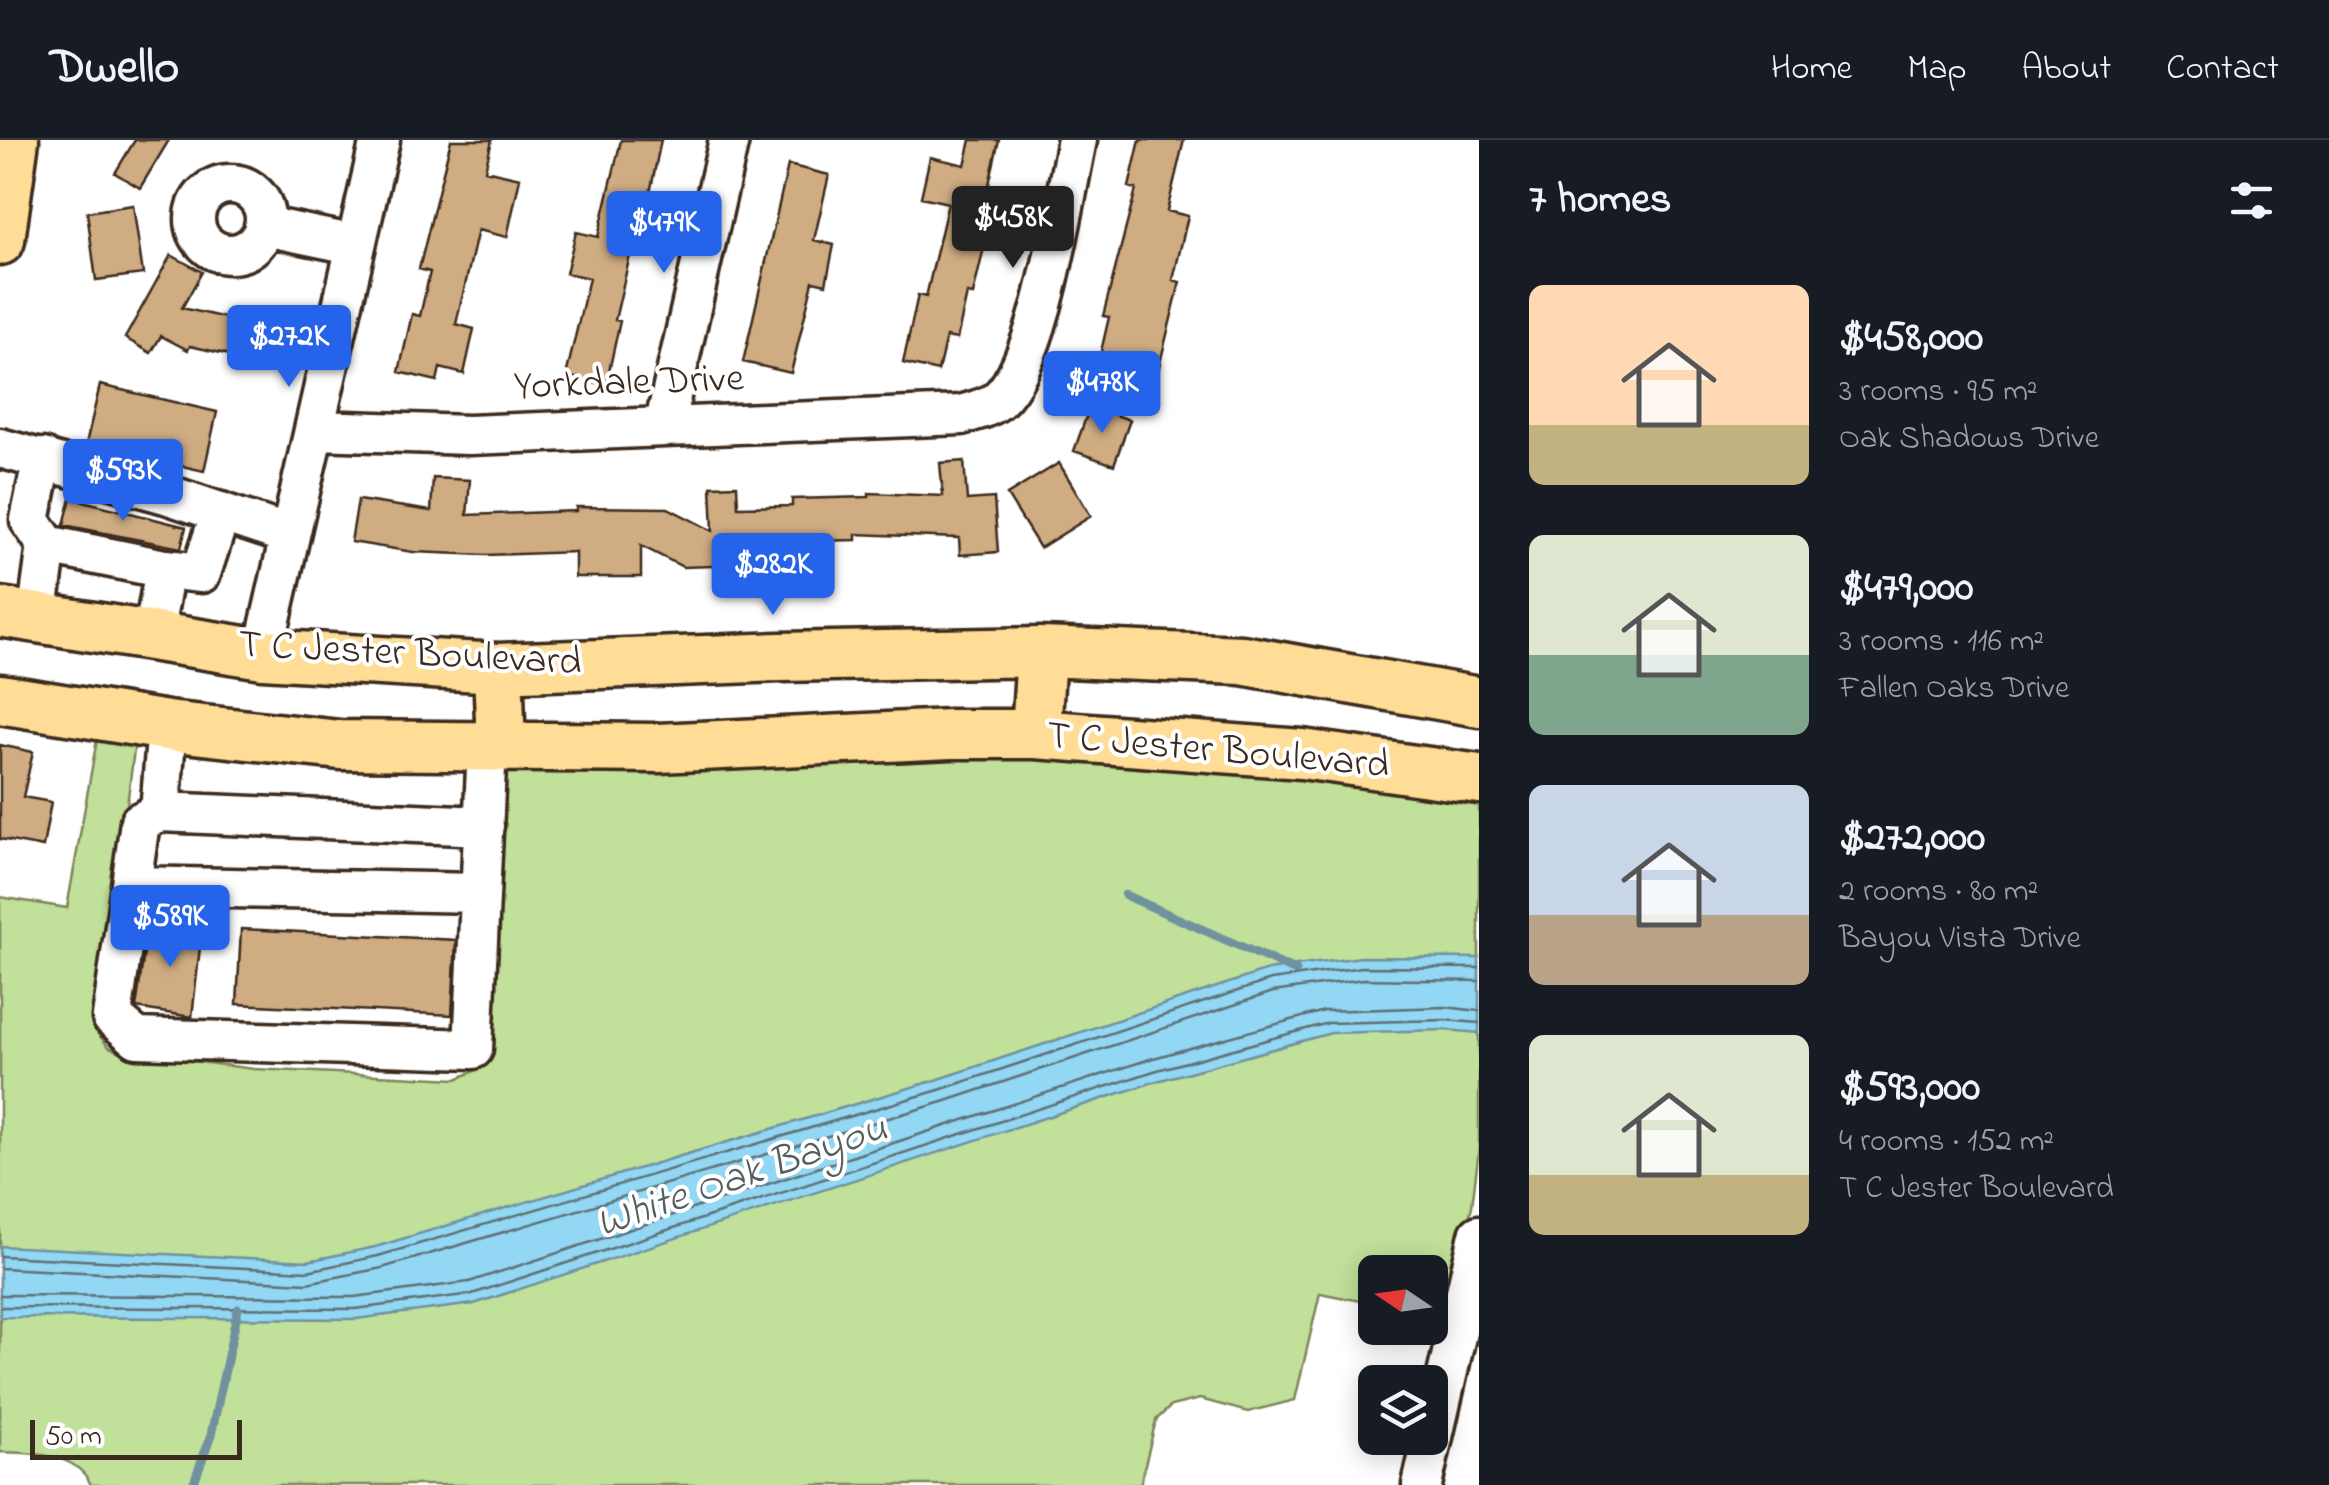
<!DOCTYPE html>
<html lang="en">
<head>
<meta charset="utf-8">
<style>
  :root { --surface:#171b24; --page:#20242c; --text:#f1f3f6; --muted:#9ea1a6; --line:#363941; --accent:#2563eb }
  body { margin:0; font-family:"Indie Flower",sans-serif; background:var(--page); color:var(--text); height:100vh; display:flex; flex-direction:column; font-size:38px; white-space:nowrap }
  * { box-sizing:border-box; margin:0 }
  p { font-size:32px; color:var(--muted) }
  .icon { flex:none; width:55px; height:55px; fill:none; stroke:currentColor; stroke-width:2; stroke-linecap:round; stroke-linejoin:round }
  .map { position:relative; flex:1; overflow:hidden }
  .panel { display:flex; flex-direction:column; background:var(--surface); width:850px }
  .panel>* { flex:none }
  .needle { width:65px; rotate:283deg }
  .controls { position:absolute; left:1358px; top:1115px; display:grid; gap:20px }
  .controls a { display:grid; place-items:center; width:90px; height:90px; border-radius:15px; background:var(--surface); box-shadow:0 5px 25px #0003; font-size:50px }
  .scale { position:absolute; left:30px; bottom:25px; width:212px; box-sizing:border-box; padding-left:10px; border:5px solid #3b2a1e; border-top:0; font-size:28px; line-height:35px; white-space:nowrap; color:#3b2a1e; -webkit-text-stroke:8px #fff; paint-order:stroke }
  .price { position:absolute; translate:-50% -85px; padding:0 22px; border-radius:10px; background:var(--accent); color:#fff; font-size:32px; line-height:65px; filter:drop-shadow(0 2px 5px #0008) }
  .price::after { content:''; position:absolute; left:50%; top:60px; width:30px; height:22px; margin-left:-15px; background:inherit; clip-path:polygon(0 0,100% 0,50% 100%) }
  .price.selected { background:#222; color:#fff }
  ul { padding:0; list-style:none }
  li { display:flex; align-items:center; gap:30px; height:250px; padding:0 50px }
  li span { display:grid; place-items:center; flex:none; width:280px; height:200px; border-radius:15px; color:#555 }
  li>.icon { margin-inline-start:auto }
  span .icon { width:120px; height:120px; fill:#fffc; stroke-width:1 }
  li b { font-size:42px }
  h2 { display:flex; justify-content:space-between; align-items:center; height:120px; padding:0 50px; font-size:42px }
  header { display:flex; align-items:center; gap:60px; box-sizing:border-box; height:140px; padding:0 50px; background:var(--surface); border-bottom:2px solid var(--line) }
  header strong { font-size:48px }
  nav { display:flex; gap:55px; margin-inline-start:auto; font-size:35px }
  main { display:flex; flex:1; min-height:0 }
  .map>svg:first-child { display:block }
  .green { fill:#c1e099; stroke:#7e855c; stroke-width:2.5 }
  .water { fill:#92d7f4; stroke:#6f929e; stroke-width:2.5 }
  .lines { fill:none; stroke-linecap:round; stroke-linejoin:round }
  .shore { stroke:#5e6f74; stroke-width:2.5 }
  .stream { stroke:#6f929e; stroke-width:9 }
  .building { fill:#cfac82; stroke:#3b2a1e; stroke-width:2.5 }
  .minor-casing { stroke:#3b2a1e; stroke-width:45 }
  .major-casing { stroke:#3b2a1e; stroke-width:55 }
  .minor { stroke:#fff; stroke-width:38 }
  .major { stroke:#ffdd96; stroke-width:48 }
  .labels { text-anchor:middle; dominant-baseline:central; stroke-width:8; stroke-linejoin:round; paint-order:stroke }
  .street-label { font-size:40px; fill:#3b2a1e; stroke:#fff }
  .water-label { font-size:42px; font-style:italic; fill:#555e5e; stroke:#fff }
</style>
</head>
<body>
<header>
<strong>Dwello</strong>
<nav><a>Home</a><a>Map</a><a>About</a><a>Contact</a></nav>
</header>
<main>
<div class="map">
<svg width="1479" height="1345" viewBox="0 0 1479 1345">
  <rect width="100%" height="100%" fill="#fff"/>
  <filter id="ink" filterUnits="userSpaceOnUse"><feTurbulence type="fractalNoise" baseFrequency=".01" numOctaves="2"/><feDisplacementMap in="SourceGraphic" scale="20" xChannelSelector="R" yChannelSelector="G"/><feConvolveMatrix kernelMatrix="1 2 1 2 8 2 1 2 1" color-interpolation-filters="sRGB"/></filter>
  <g filter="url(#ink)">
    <path class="green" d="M99 588 136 594 98 894 109 907 121 912 254 929 457 939 481 928 487 915 504 633 509 627 1050 605 1479 660V1009L1472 1066 1445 1178 1430 1175V1132H1375V1164L1320 1153 1295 1260 1248 1272 1200 1259 1171 1266 1156 1280 1140 1345H91C76 1311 31 1314 0 1312V757L67 768Z"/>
    <path class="water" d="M1361 817 1479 818V893L1446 890 1331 893 1157 941 474 1164 356 1179 0 1177V1106L308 1121 375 1107 936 940 1268 830Z"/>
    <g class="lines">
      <path class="shore" d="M0 1116 308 1131 378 1116 939 950 1271 840 1362 827 1479 828
        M0 1128 307 1143 382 1128 943 962 1273 852 1363 839 1479 841
        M0 1155 354 1157 469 1142 1150 919 1324 871 1445 867 1479 871
        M0 1167 355 1169 472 1154 1154 931 1328 883 1445 880 1479 883"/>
      <path class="stream" d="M1125 755 1296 831
        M193 1345 211 1295 238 1169"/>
    </g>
    <path class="building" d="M135 0H169L140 48 115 33Z
      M451 0H492L485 30 520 38 507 97 478 90 456 184 474 189 464 234 440 228 437 241 399 232 412 174 420 176 430 132 419 129Z
      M621 0H661L644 82 638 81 615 180 620 181 606 245 566 236 589 138 566 133 576 92 598 97Z
      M971 0H999L985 62 1023 70 1019 92 989 86 973 155 967 154 957 199 946 197 938 231 903 223 918 155 926 157 948 63 921 57 930 17 965 25Z
      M1140 0H1184L1167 71 1188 76 1173 140 1180 142 1155 243 1097 229 1109 177 1103 176 1136 49 1129 47Z
      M788 25 829 35 814 100 834 105 826 144 813 141 791 233 743 222Z
      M133 65 143 134 96 140 87 72Z
      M171 115 202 132 182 168 252 184 255 170 294 179 283 227 190 206 188 210 161 196 151 213 125 198Z
      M100 245 217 272 204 331 86 304Z
      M1090 266 1130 280 1114 325 1074 311Z
      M964 321 967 360 994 358 998 412 960 415 959 398 856 394V400L775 402 776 424 683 427 641 406V437H575V412L486 415 413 412 351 402 358 360 431 371 433 338 470 340 467 375 576 371V367L668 368 713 391 711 346 737 345 738 367 792 366V359L869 357V353L943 356 940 323Z
      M1059 323 1091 376 1040 408 1007 355Z
      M71 358 186 387 181 408 64 385Z
      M0 605 33 612 23 657 51 662 43 707 0 699Z
      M148 784 202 790 192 877 136 868Z
      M241 789 456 800 452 875 237 864Z"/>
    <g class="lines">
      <g class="minor-casing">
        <path id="minor" d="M195 79a35 35 0 1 1 70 0a35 35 0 1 1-70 0Z
          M264 86 356 105
          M664 287 729 0
          M315 290 469 295 962 275C972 271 989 268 998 260 1041 223 1064 59 1077 0
          M0 308 166 354 289 395
          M47 405 165 429
          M37 478 47 405 30 380 43 318
          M153 496 165 429 201 433 221 372
          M263 514 380 0
          M167 586 160 672 140 682 112 877 137 898 473 909 487 606
          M160 672 484 686
          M131 746 480 753
          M1422 1345 1479 1095"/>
      </g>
      <g class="major-casing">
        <path id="major" d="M0 100 14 0
          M0 472 263 514 498 528 780 517 1041 512 1242 520 1479 562
          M498 528 501 607
          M0 559 167 586 340 605 658 608 950 594H1036L1302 614 1479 639
          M1036 594 1041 512"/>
      </g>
      <use href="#minor" class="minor"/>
      <use href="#major" class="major"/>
    </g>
  </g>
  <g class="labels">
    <g class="street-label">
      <text transform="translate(629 244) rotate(-2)">Yorkdale Drive</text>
      <text transform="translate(410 515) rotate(3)">T C Jester Boulevard</text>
      <text transform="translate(1218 612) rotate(5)">T C Jester Boulevard</text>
    </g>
    <g class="water-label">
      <text transform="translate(742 1037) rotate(-19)">White Oak Bayou</text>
    </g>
  </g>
</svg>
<div class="controls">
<a><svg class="needle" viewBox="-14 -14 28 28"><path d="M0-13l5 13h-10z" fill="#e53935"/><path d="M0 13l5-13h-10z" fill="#9ea1a6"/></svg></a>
<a><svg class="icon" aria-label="layers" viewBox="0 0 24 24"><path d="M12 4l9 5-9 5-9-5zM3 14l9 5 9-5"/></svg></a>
</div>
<div class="scale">50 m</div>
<b class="price selected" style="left:1013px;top:131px">$458K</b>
<b class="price" style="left:664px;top:136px">$479K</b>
<b class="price" style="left:289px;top:250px">$272K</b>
<b class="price" style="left:1102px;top:296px">$478K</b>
<b class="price" style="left:123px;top:384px">$593K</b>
<b class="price" style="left:773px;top:478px">$282K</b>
<b class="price" style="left:170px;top:830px">$589K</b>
</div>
<section class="panel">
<h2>7 homes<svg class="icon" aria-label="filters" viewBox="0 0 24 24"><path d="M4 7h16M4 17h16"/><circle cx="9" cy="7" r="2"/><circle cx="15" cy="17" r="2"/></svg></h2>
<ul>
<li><span style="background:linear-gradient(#ffd9b3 70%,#c2b280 0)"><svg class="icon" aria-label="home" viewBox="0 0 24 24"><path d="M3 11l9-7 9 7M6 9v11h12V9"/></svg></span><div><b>$458,000</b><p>3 rooms · 95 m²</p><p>Oak Shadows Drive</p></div></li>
<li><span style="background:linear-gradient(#dfe7d0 60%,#7fa58c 0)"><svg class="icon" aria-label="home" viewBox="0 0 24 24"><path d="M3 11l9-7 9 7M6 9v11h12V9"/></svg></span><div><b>$479,000</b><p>3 rooms · 116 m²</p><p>Fallen Oaks Drive</p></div></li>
<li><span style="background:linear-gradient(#c9d6e8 65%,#b9a48a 0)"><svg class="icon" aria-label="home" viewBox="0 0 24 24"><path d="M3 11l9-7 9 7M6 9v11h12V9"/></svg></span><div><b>$272,000</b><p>2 rooms · 80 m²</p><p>Bayou Vista Drive</p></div></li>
<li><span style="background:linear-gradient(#dfe7d0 70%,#c2b280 0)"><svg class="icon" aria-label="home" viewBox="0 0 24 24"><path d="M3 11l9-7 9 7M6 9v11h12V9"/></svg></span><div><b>$593,000</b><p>4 rooms · 152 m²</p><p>T C Jester Boulevard</p></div></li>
</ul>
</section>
</main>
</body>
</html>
